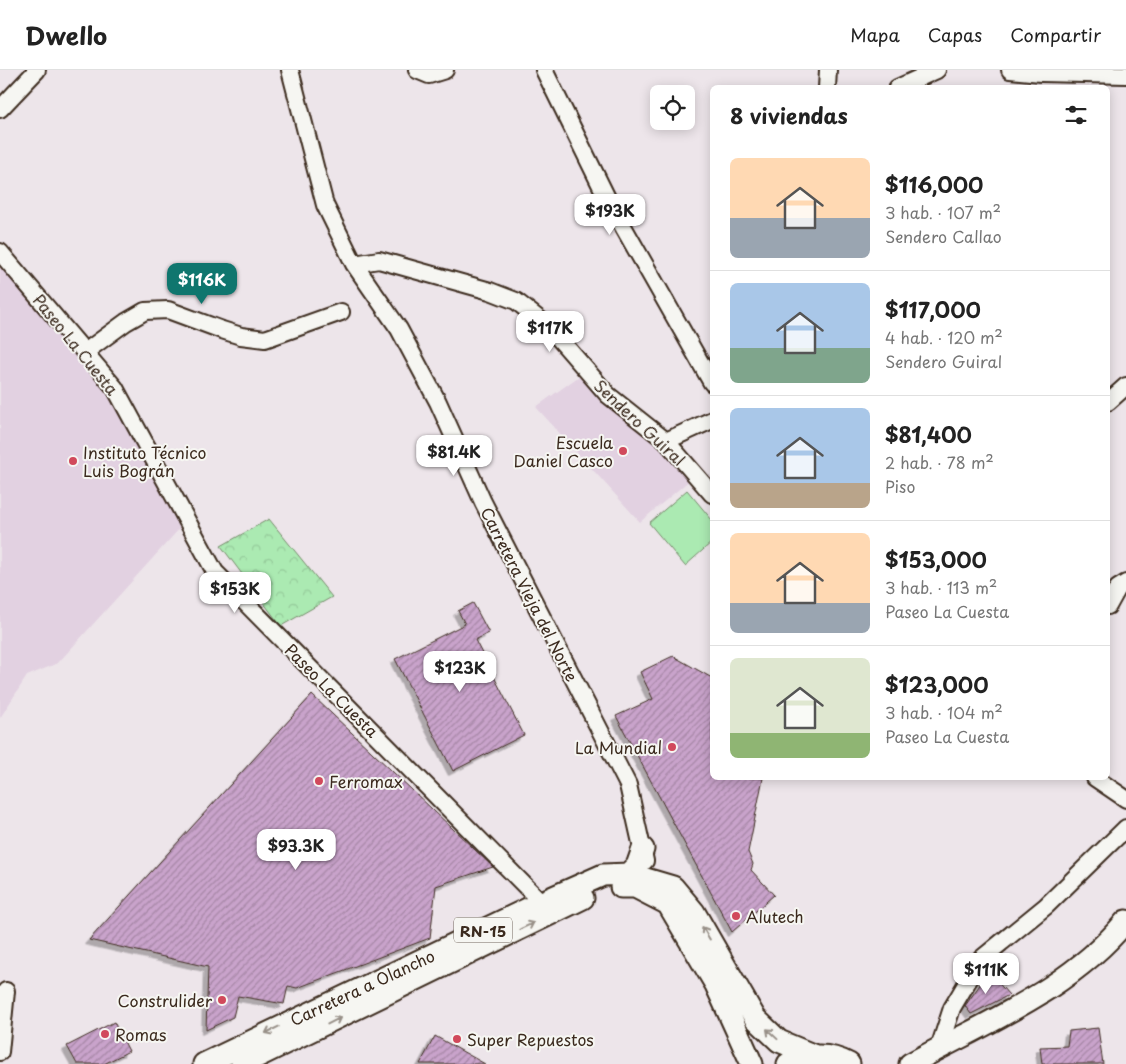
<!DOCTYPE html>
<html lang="es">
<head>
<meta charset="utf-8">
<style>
  :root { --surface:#fff; --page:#f6f6f6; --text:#222; --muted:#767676; --line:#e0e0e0; --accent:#0f766e }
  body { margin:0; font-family:"Playpen Sans",sans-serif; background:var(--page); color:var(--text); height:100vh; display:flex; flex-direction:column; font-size:19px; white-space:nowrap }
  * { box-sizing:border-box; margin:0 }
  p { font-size:16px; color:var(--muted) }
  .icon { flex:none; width:28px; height:28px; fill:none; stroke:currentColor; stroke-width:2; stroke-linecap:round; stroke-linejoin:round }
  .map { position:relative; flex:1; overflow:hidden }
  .panel { position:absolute; left:710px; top:15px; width:400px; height:695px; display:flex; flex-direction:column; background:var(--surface); border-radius:8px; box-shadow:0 2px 12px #0003 }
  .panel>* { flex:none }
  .fabs { position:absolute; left:650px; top:15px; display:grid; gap:10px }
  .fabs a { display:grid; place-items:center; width:45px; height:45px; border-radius:8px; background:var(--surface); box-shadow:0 2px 12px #0003; font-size:25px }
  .price { position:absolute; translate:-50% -42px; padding:0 11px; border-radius:10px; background:#fff; color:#222; font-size:16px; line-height:32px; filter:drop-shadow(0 1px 2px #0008) }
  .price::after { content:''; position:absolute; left:50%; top:30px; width:15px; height:11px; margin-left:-8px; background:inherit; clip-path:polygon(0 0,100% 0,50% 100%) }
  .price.active { background:var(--accent); color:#fff }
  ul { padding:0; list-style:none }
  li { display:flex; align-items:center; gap:15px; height:125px; padding:0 20px }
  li+li { border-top:1px solid var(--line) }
  li span { display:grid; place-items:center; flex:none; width:140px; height:100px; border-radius:8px; color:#555 }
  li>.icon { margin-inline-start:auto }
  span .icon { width:60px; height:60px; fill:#fffc; stroke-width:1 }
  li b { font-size:21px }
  h2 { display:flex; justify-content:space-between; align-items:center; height:60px; padding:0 20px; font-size:21px }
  header { display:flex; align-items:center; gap:30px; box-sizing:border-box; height:70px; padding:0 25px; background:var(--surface); border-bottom:1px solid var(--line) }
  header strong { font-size:24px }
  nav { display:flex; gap:28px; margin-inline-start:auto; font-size:18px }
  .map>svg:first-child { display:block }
  .built { fill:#e2d1e1 }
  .park { fill:url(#park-crowns); stroke:#738a68 }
  .pitch { fill:#abeab2; stroke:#738a68 }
  .building { fill:url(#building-hatch); stroke:#3b2a1e; filter:url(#shadow) }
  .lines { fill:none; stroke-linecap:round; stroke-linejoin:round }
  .minor-casing { stroke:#3b2a1e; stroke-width:20 }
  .major-casing { stroke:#3b2a1e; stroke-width:25 }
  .minor { stroke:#f6f6f2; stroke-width:16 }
  .major { stroke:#f6f6f2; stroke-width:21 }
  .oneway { stroke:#989088 }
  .poi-dot { fill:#d1495b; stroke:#f6f6f2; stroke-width:2 }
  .labels { text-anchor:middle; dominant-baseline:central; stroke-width:4; stroke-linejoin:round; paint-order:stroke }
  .shield { fill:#f6f6f2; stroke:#73675e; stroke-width:1 }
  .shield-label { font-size:15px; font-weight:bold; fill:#3b2a1e }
  .street-label { font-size:16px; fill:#3b2a1e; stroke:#f6f6f2 }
  .poi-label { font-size:16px; fill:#3b2a1e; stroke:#f6f6f2; text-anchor:start }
</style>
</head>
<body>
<header>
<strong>Dwello</strong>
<nav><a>Mapa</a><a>Capas</a><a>Compartir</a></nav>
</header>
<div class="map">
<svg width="1126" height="994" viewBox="0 0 1126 994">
  <defs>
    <pattern id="park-crowns" width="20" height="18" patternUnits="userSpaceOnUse" patternTransform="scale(1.25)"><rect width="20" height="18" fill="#abeab2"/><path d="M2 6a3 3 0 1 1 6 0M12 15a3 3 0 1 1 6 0" fill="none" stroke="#94c999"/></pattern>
    <pattern id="building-hatch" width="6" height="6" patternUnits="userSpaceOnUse" patternTransform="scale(1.25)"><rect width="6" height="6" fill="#c9a3cb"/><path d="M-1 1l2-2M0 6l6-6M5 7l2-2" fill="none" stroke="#a485a4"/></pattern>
    <filter id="shadow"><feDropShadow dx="-4.5" dy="4.5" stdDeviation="0" flood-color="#0004"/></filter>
  </defs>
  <rect width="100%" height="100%" fill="#ede5ea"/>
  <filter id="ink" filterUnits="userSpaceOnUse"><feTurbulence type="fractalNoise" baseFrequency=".02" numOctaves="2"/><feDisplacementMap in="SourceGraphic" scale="10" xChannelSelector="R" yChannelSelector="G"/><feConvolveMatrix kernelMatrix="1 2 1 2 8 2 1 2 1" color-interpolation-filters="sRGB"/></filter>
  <g filter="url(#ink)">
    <path class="built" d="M0 193 111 324 180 458 58 593 27 606 0 648Z
      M585 302 691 409 640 452 536 337Z"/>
    <path class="park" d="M269 449 332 527 281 556 221 476Z"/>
    <path class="pitch" d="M687 420 712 450V472L685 496 649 453Z"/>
    <path class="building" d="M473 533 489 563 475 570 524 665 453 701 395 589 465 554 458 541Z
      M673 586 712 608V708H763L748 782 753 794 751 800 774 825 732 862 616 646 653 629 640 602Z
      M312 625 493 797 436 816 430 868 297 918 288 916 284 934 238 926 233 947 206 960 208 897 89 870Z
      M989 902 1009 925 971 944 965 936Z
      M114 952 129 981 104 994H77L67 976Z
      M1098 958 1103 994H1042L1040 977 1067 976 1069 961Z
      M435 966 485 994H420Z"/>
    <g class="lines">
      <g class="minor-casing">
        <path id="minor" d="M290 0 325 135 354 194 399 259 438 332 483 432 628 715 645 791
          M417 0 429 5 445 0
          M544 0 608 130 712 313
          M1010 0 1041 3 1126 5
          M827 18 828 0
          M897 18 937 0
          M0 39 37 0
          M0 182 115 318 215 502 549 840
          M354 194 379 190 490 221 516 231 549 257 608 325 666 371 712 424
          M85 282 126 252 145 241 168 240 222 260 241 266 265 269 341 242
          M1108 332 1126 316
          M666 371 712 350
          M1108 536 1118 518 1126 513
          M1095 708 1126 729
          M939 978 952 938 981 889 1046 836 1126 758
          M0 982 6 921"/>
      </g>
      <g class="major-casing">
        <path id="major" d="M629 804 637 796 643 779
          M621 817H635L668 834 716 915 752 994
          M204 994 542 832 603 805 629 804 673 817 694 842 755 948 779 971 815 986
          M242 994 583 828
          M788 994C808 984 829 983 849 994
          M910 994C986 952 1069 920 1126 851"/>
      </g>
      <use href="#minor" class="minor"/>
      <use href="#major" class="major"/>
    </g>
    <defs><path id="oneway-shaft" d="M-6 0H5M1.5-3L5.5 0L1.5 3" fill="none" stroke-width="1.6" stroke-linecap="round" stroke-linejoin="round" transform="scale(1.25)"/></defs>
    <g class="oneway">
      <use href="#oneway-shaft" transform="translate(527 856) rotate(-25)"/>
      <use href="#oneway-shaft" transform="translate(706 863) rotate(-121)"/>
      <use href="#oneway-shaft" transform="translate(334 951) rotate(-27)"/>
      <use href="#oneway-shaft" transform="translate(272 960) rotate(154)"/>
      <use href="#oneway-shaft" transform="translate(772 964) rotate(-137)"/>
    </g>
  </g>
  <g class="poi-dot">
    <circle cx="623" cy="381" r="5"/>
    <circle cx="73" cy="391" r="5"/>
    <circle cx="672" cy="677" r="5"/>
    <circle cx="319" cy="711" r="5"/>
    <circle cx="736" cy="846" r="5"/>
    <circle cx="222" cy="930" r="5"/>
    <circle cx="105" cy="964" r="5"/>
    <circle cx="457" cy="969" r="5"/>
  </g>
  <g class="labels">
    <rect class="shield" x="454" y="847.5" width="58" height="25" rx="4"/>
    <g class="shield-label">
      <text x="483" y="860">RN-15</text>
    </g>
    <g class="street-label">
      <text transform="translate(76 274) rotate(51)">Paseo La Cuesta</text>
      <text transform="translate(640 352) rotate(43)">Sendero Guiral</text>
      <text transform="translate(530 524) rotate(63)">Carretera Vieja del Norte</text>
      <text transform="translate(332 620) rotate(45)">Paseo La Cuesta</text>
      <text transform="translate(362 917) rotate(-25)">Carretera a Olancho</text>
    </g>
    <g class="poi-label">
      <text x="613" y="372" text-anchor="end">Escuela<tspan x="613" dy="18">Daniel Casco</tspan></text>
      <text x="83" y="382">Instituto Técnico<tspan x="83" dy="18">Luis Bográn</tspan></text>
      <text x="662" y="677" text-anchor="end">La Mundial</text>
      <text x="329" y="711">Ferromax</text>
      <text x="746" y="846">Alutech</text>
      <text x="212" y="930" text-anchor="end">Construlider</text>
      <text x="115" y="964">Romas</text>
      <text x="467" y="969">Super Repuestos</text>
    </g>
  </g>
</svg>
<div class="fabs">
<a><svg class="icon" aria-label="locate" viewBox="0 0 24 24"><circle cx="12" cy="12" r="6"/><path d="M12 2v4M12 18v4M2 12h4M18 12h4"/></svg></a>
</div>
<b class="price" style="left:610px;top:166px">$193K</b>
<b class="price active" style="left:202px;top:235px">$116K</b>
<b class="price" style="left:550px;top:283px">$117K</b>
<b class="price" style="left:454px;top:407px">$81.4K</b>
<b class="price" style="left:235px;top:544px">$153K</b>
<b class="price" style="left:460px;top:623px">$123K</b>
<b class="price" style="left:296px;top:801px">$93.3K</b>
<b class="price" style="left:986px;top:925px">$111K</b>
<section class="panel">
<h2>8 viviendas<svg class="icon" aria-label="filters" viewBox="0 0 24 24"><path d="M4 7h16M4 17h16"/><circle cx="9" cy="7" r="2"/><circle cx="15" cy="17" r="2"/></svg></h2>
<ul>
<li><span style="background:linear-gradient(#ffd9b3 60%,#9aa5b1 0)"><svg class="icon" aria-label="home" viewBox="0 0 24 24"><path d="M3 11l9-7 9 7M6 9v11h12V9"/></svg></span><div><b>$116,000</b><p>3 hab. · 107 m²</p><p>Sendero Callao</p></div></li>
<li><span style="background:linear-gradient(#a9c7e8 65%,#7fa58c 0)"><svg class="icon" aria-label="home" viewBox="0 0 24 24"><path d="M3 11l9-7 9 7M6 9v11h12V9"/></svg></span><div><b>$117,000</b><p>4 hab. · 120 m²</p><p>Sendero Guiral</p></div></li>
<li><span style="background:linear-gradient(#a9c7e8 75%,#b9a48a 0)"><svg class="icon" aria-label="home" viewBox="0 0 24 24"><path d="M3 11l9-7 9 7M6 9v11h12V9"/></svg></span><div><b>$81,400</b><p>2 hab. · 78 m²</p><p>Piso</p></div></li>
<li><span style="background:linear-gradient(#ffd9b3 70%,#9aa5b1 0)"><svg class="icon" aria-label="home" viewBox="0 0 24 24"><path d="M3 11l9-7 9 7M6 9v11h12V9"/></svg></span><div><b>$153,000</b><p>3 hab. · 113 m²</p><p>Paseo La Cuesta</p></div></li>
<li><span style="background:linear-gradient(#dfe7d0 75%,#8fb573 0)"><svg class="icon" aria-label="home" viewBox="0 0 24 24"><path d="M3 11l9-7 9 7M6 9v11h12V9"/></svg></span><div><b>$123,000</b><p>3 hab. · 104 m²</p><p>Paseo La Cuesta</p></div></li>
</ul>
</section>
</div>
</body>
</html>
